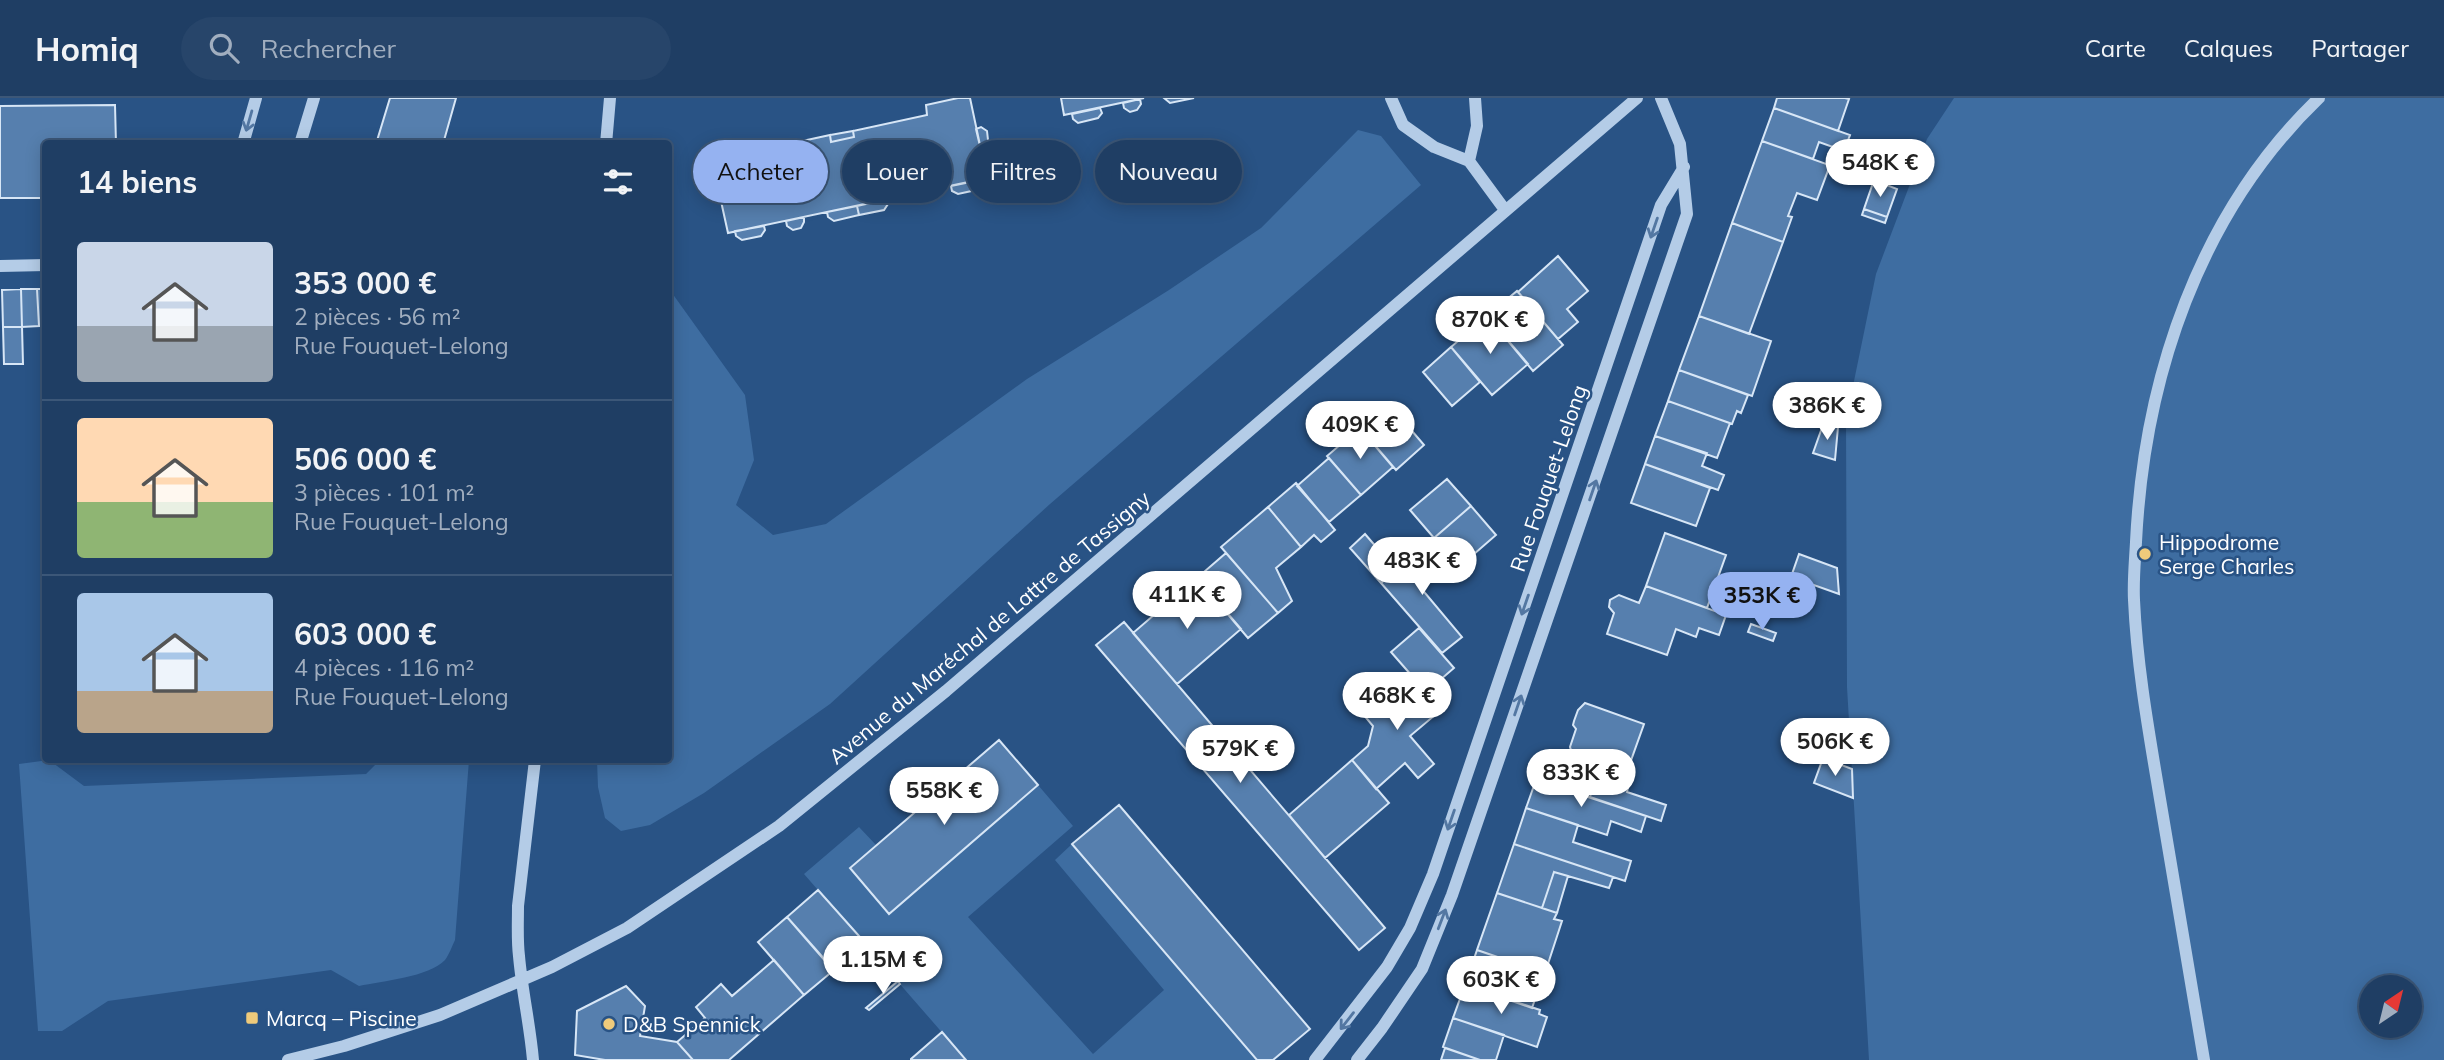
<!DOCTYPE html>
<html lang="fr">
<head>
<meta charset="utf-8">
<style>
  :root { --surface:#1f3e64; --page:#27456a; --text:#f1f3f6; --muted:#a1aebf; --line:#3c5778; --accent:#95b2f1 }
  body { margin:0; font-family:Mulish,sans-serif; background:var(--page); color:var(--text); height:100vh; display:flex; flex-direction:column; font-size:26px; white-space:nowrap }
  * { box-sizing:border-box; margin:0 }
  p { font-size:23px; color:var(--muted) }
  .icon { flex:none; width:38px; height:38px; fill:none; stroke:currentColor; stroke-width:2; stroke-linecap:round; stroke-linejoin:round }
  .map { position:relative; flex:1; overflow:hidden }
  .drawer { position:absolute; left:42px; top:42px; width:630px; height:623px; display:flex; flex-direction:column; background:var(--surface); border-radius:7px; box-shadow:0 4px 18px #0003,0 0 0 2px var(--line) }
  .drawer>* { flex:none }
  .banner { position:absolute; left:693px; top:42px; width:665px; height:63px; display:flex; gap:14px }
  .needle { width:46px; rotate:35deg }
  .controls { position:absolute; left:2359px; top:877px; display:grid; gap:14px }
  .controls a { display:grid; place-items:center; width:63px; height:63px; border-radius:50%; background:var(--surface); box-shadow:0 4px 18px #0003,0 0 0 2px var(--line); font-size:35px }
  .price { position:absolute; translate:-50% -60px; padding:0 16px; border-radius:24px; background:#fff; color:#222; font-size:23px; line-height:46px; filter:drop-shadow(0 2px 4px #0008) }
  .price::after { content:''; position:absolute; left:50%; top:42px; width:21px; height:16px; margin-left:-10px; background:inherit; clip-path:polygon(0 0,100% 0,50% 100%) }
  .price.current { background:var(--accent); color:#111 }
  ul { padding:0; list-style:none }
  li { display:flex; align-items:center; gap:21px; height:175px; padding:0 35px }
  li+li { border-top:2px solid var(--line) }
  li span { display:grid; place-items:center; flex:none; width:196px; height:140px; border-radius:7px; color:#555 }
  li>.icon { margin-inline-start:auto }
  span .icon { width:84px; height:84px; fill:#fffc; stroke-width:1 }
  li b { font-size:30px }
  h2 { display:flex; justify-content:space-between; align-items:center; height:84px; padding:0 35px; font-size:30px }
  .chip { padding:0 24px; border-radius:32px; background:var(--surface); box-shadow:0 4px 18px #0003,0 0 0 2px var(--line); font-size:24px; line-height:63px }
  .chip.current { background:var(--accent); color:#111 }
  header { display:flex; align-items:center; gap:42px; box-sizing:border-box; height:98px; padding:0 35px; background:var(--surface); border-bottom:2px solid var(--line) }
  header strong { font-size:33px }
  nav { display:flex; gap:38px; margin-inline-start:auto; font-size:24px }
  .search { width:490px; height:63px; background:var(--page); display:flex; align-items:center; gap:18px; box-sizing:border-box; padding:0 24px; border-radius:38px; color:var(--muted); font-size:26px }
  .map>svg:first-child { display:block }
  .green { fill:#3e6da1; fill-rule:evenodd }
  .building { fill:#567fae; stroke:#d7e6f6; stroke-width:2 }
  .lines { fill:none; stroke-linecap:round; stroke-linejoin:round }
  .minor { stroke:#b4cce7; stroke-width:12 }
  .oneway { stroke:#5377a2 }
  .poi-dot { fill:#eeca7b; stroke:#295385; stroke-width:2.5 }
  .labels { text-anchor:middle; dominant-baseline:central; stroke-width:5; stroke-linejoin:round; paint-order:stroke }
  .street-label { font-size:21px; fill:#fff; stroke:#295385 }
  .poi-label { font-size:21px; fill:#fff; stroke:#295385; text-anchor:start }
</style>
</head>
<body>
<header>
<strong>Homiq</strong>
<div class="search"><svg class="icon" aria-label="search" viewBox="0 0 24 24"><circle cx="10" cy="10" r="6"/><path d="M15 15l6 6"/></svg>Rechercher</div>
<nav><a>Carte</a><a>Calques</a><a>Partager</a></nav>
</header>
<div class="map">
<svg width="2444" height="962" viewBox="0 0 2444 962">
  <rect width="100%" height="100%" fill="#295385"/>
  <path class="green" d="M1954 0H2444V962H1869L1847 589 1846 322 1876 176 1927 41ZM2371 889H2410V928H2371Z
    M1358 32 1381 38 1421 87 1050 406 830 606 704 695 650 727 621 733 605 720 598 689 597 662H668L669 195H672L745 297 754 362 736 407 773 437 826 426 1027 281 1169 192 1261 130Z
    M49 662 84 688 366 676 380 662H469L455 842C452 848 449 857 445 862 429 879 382 883 359 888L331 872 108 903 62 933H38L19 666Z
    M1038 687 1073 728 968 819 1093 956 1164 892 1055 762 1072 746 1257 962H966L804 776 859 729 876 747 850 770 889 815Z"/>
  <path class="building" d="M390 0H456L443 46H376Z
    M958 0H970L987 80 728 135 710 53 754 43 756 53 830 37 831 44 854 39 853 33 927 17 926 7Z
    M1061 0H1144L1064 17Z
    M1164 0H1194L1170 5Z
    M1777 0H1845L1849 1 1838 33 1774 10Z
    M1140 1 1141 6 1137 12 1130 14 1124 10 1123 5Z
    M115 7 116 46H46V100H0V8Z
    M1100 10 1102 15 1098 20 1078 25 1073 21 1072 16Z
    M1774 10 1850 37 1844 53 1819 44 1813 61 1762 43Z
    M981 29 987 33 988 42 985 47 980 48 976 31Z
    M853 33 854 39 831 44 830 37Z
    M731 42 746 45 719 51 724 45Z
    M1762 43 1832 68 1831 71 1829 70 1817 102 1797 95 1788 118 1792 119 1783 144 1732 125Z
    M980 82V87L976 92 958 96 952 93 951 88Z
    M1874 82 1897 91 1887 119 1864 111Z
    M712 86H717L721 103 716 104 710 101 708 92Z
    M928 93 929 98 925 103 917 105 911 101 910 97Z
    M888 101V106L884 112 859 117 857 108Z
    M857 108 859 117 834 123 828 119 827 114Z
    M1864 111 1887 119 1885 125 1862 117Z
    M804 119V124L801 130 793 132 787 128 786 123Z
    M1732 125 1783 144 1749 236 1699 218Z
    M764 128 765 132 761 138 742 142 736 138 735 133Z
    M1558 158 1588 193 1567 211 1578 224 1558 241 1518 194Z
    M21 191 22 229H3L2 192Z
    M21 191H37L39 228 22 229Z
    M37 191H46V228H39Z
    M1517 193 1563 247 1533 273 1487 218Z
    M1487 218 1528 266 1492 297 1451 249Z
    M1699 218 1771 243 1752 298 1679 272Z
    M3 229H22L23 266H4Z
    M1451 249 1480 284 1452 308 1423 274Z
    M1679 272 1748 297 1741 315 1737 313 1732 326 1668 303Z
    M1668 303 1730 325 1717 360 1655 338Z
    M1388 305 1424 347 1396 372 1360 330Z
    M1824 324 1838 329 1835 362 1813 355Z
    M1360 330 1393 369 1361 397 1327 358Z
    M1655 338 1707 355 1702 368 1724 377 1718 392 1645 366Z
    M1329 360 1361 397 1329 424 1297 388Z
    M1645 366 1710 390 1696 428 1631 405Z
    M1447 381 1471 408 1434 440 1410 412Z
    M1296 385 1335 432 1321 444 1314 437 1301 449 1268 409Z
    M1471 408 1496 437 1459 469 1434 440Z
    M1268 409 1301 449 1276 470 1292 503 1278 515 1221 449Z
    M1665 435 1726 457 1707 510 1646 488Z
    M1365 436 1396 472 1381 485 1350 450Z
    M1434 440 1446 456 1415 483 1462 539 1442 555 1381 485Z
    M1226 455 1278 515 1248 540 1197 480Z
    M1799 456 1837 470 1839 496 1791 479Z
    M1197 480 1241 531 1177 586 1133 535Z
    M1646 488 1726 517 1719 537 1699 530 1696 539 1676 531 1667 557 1607 536 1614 515 1609 509 1610 502 1619 497 1639 505Z
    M1124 524 1385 830 1359 852 1096 547Z
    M1751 526 1776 535 1773 543 1748 534Z
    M1419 530 1454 570 1426 594 1391 554Z
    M1409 575 1441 612 1410 638 1434 666 1418 680 1405 665 1376 691 1352 662 1368 648 1373 628 1363 616Z
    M1585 605 1644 626 1624 682 1629 684 1627 694 1666 707 1661 723 1590 699 1596 679 1585 675 1589 667 1574 661 1570 649 1576 631 1573 627 1574 623 1578 612Z
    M999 642 1038 687 889 816 850 770Z
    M1823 660 1852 671 1853 700 1814 685Z
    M1352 662 1389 705 1325 760 1289 717Z
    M1536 682 1646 718 1641 734 1611 723 1607 737 1526 710Z
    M1119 707 1310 931 1273 962H1257L1072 746Z
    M1526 710 1578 727 1573 744 1631 763 1625 783 1514 746Z
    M1514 746 1613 779 1609 790 1554 774 1542 810 1497 795Z
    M1554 774 1568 778 1557 815 1542 810Z
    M818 792 859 838 827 865 787 819Z
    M1497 795 1557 815 1554 821 1562 823 1545 875 1477 852Z
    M787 819 834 872 804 897 758 844Z
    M1477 852 1544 875 1532 910 1465 887Z
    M774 862 804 897 729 962H693L677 944 705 920 696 909 721 886 732 898Z
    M898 883 900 886 869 912 866 910Z
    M1465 887 1540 912 1539 916 1547 919 1537 949 1453 920Z
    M626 888 645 908 640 938 677 944 693 962H605L575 957 577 913Z
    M1453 920 1504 937 1496 962H1480L1443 949Z
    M942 934 966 962H911V961Z
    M1445 950 1480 962H1441Z"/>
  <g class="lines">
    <path class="minor" d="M1391 0 1403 27 1434 49 1469 63
      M1475 0 1477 28 1469 63 1505 112
      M243 46 256 0
      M300 46 314 0
      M606 46 610 0
      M0 168 46 167
      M288 962 344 948 440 917 552 869 627 830 779 728 946 593 1637 0
      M533 962C530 927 522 893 519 858 517 842 518 825 518 808L535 662
      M1315 962 1387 869 1410 830 1433 776 1661 107 1684 69
      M1357 962 1382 930 1422 871 1452 797 1687 116 1680 46 1661 0
      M2204 962C2189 875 2175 788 2160 701 2149 635 2137 569 2134 502 2133 483 2135 463 2136 444 2144 280 2199 115 2319 0"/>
  </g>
  <defs><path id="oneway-shaft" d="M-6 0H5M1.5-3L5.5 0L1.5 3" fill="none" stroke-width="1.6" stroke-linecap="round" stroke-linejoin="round" transform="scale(1.75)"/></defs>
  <g class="oneway">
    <use href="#oneway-shaft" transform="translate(249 23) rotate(106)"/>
    <use href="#oneway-shaft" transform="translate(1654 130) rotate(109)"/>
    <use href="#oneway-shaft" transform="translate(1593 392) rotate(-71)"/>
    <use href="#oneway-shaft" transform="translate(1525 507) rotate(109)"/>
    <use href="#oneway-shaft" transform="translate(1518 607) rotate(-71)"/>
    <use href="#oneway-shaft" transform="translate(1451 722) rotate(109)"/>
    <use href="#oneway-shaft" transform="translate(1442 821) rotate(-69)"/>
    <use href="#oneway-shaft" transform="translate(1347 923) rotate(128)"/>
  </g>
  <g class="poi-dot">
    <circle cx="2145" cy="456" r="7"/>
    <rect x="245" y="913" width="14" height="14" rx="3.5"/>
    <circle cx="609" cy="926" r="7"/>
  </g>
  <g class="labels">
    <g class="street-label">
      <text transform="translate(1548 380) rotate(-71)">Rue Fouquet-Lelong</text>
      <text transform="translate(989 529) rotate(-40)">Avenue du Maréchal de Lattre de Tassigny</text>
    </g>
    <g class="poi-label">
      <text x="2159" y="444">Hippodrome<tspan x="2159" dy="24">Serge Charles</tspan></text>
      <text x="266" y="920">Marcq – Piscine</text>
      <text x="623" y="926">D&amp;B Spennick</text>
    </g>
  </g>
</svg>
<div class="controls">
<a><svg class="needle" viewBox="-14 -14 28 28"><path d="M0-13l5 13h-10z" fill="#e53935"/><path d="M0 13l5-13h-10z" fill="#a1aebf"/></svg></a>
</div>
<b class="price" style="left:1880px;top:101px">548K €</b>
<b class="price" style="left:1490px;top:258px">870K €</b>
<b class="price" style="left:1827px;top:344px">386K €</b>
<b class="price" style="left:1360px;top:363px">409K €</b>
<b class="price" style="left:1422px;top:499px">483K €</b>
<b class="price" style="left:1187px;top:533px">411K €</b>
<b class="price current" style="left:1762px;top:534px">353K €</b>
<b class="price" style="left:1397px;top:634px">468K €</b>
<b class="price" style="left:1835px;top:680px">506K €</b>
<b class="price" style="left:1240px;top:687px">579K €</b>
<b class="price" style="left:1581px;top:711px">833K €</b>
<b class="price" style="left:944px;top:729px">558K €</b>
<b class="price" style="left:883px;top:898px">1.15M €</b>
<b class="price" style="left:1501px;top:918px">603K €</b>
<div class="banner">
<a class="chip current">Acheter</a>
<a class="chip">Louer</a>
<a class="chip">Filtres</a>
<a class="chip">Nouveau</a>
</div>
<section class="drawer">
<h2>14 biens<svg class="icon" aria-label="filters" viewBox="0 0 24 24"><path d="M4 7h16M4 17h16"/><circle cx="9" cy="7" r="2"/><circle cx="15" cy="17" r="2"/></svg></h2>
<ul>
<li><span style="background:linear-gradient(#c9d6e8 60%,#9aa5b1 0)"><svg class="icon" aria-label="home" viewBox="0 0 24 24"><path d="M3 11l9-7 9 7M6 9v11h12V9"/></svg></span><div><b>353 000 €</b><p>2 pièces · 56 m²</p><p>Rue Fouquet-Lelong</p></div></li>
<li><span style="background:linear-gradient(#ffd9b3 60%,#8fb573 0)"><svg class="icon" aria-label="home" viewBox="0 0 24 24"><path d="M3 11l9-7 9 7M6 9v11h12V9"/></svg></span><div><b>506 000 €</b><p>3 pièces · 101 m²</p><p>Rue Fouquet-Lelong</p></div></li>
<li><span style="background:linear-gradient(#a9c7e8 70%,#b9a48a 0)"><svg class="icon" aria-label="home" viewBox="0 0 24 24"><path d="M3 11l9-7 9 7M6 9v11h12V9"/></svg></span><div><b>603 000 €</b><p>4 pièces · 116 m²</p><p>Rue Fouquet-Lelong</p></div></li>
</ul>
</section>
</div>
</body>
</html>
